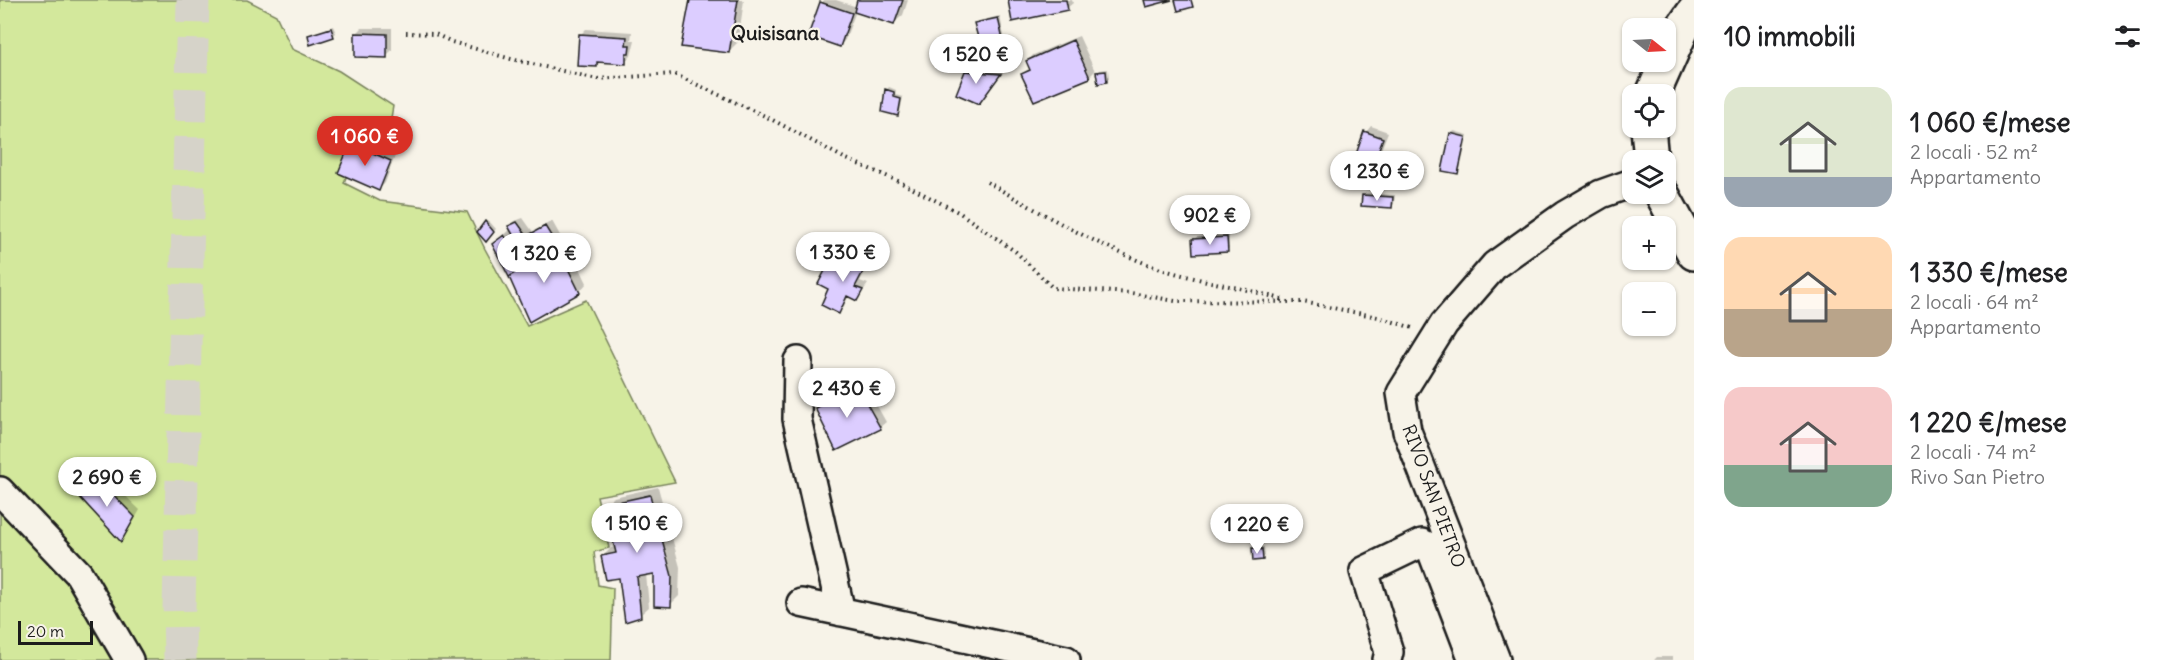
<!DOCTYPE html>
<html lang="it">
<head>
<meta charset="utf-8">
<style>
  :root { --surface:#fff; --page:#f2f2f2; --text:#202124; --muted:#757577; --accent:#d93025 }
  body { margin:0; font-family:Delius,sans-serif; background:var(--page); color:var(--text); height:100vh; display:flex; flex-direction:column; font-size:22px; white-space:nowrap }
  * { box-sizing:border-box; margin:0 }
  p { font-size:20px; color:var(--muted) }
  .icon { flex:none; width:33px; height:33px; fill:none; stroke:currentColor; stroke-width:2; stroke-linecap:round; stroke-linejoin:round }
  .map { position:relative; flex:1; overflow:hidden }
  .panel { display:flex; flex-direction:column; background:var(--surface); width:480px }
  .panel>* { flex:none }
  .needle { width:39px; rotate:108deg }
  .tools { position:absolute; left:1622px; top:18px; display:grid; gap:12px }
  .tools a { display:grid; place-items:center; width:54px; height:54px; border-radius:12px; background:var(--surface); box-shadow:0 2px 4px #0004; font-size:30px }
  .scale { position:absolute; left:18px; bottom:15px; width:75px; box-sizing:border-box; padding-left:6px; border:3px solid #1c1c1c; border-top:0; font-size:16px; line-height:21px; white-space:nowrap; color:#1c1c1c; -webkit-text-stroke:4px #f7f3e8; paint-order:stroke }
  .price { position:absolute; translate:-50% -51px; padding:0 14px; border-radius:21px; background:#fff; color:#222; font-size:20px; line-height:39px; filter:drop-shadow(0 2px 3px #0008) }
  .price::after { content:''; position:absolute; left:50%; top:36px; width:18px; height:14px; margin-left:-9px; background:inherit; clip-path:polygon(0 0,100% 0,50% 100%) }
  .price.selected { background:var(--accent); color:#fff }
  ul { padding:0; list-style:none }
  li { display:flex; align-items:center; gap:18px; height:150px; padding:0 30px }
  li span { display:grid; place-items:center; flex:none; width:168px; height:120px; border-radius:18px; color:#555 }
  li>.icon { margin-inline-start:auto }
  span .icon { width:72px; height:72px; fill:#fffc; stroke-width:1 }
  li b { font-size:26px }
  h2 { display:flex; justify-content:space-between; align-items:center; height:72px; padding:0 30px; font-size:26px }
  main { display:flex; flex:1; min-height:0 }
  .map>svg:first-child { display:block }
  .green { fill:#d3e89c; stroke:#78825c; stroke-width:1.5 }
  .shadow { fill:#0003 }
  .building { fill:#dccdff; stroke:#1c1c1c; stroke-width:1.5 }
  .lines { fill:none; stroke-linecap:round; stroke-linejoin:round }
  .highway-tunnel { stroke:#d6d3c9; stroke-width:33; stroke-dasharray:33 16; stroke-linecap:butt }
  .minor-casing { stroke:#1c1c1c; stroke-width:32 }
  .major-casing { stroke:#1c1c1c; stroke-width:38 }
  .path { stroke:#1c1c1c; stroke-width:4; stroke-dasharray:1.5 4.5; stroke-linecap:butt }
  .minor { stroke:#f7f3e8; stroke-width:27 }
  .major { stroke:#f7f3e8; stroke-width:33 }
  .labels { text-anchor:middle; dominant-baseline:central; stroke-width:4.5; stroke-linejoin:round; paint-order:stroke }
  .street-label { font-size:18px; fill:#1c1c1c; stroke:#f7f3e8 }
  .neighbourhood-label { font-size:20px; font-weight:bold; fill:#1c1c1c; stroke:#f7f3e8 }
</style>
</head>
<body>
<main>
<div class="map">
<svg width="1694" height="660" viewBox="0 0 1694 660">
  <rect width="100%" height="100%" fill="#f7f3e8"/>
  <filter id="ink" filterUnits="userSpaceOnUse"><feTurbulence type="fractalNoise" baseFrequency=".0167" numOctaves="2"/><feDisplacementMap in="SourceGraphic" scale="12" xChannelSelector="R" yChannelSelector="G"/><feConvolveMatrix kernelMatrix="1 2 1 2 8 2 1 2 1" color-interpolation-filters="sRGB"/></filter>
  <g filter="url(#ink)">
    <path class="green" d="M0 0H247L276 15 292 49 339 71 393 106 390 124 359 139 344 183 380 201 467 212 485 249 527 326 586 300 675 482 597 496 609 548 594 552 598 585 613 588 611 660H0Z"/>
    <path class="shadow" d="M691 0H744L738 42 729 51Z
      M824 0H836L857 7 859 0H908L903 15 894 23 856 11 845 40 839 46 822 3Z
      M1010 0H1072L1073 3 1067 8Z
      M1000 16 1004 36 1002 39 976 24 979 21Z
      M333 26 336 33 333 36 310 35Z
      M362 28H392V50L386 56 356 34Z
      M586 29 632 32 631 40H635L631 56 625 62 601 61 596 66 581 34Z
      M1079 36 1095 71 1089 77 1023 74 1030 68 1028 61 1033 55Z
      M972 66 1005 69 984 96 966 71Z
      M1108 69 1109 78 1106 81 1098 73 1100 70Z
      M889 87 896 90 895 95 903 97 900 112 897 114 884 111 887 89Z
      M1371 126 1388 132 1374 168 1369 174 1366 132Z
      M1454 131 1468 135 1460 170 1457 172 1452 134Z
      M357 138 395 156 385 183 379 189 351 144Z
      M1366 193 1395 195 1394 204 1391 207 1363 195Z
      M523 218 533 232 552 221 562 239 565 237 587 283 579 292 500 239 511 229 510 226 515 221Z
      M488 220 496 229 486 240V222Z
      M1229 235V248L1227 251 1194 240 1196 237Z
      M860 247 874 254 860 281 868 284 857 299 849 295 844 306 838 312 830 288V264L836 258 848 265 855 252Z
      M863 381 886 422 880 427 817 408 823 402Z
      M103 474 140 510 126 534 121 540 78 493Z
      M658 487 680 567 679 596 670 605 655 572 646 574 649 607 640 615 620 577 602 557 611 548 616 547 606 505 614 497Z
      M1256 546 1264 547 1265 556 1262 558 1253 549Z
      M1657 657H1673V660H1654Z"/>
    <path class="building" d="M690 0H738L729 53 681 47Z
      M857 0H903L894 25 854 12Z
      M1008 0H1066L1068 10 1012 22Z
      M1144 0H1172L1146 7Z
      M1175 0H1191L1193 7 1178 11Z
      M820 2 852 13 840 47 808 36Z
      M998 18 1003 40 980 45 974 23Z
      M331 28 334 37 310 45 308 35Z
      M355 33 387 34V58L355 57Z
      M579 34 627 37 626 45H630L629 53H626V64L597 62V67L577 66Z
      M1073 40 1090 78 1034 101 1021 74 1030 70 1026 61Z
      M965 71 1001 74 979 104 956 94Z
      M1106 71 1107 82 1098 84 1096 72Z
      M885 89 894 92V97L901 99 898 116 882 112Z
      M1364 131 1383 138 1369 176 1351 169Z
      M1450 133 1466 137 1458 174 1442 171Z
      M350 143 391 161 379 191 338 173Z
      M1362 195 1393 197 1392 208 1361 206Z
      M485 221 494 232 486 242 477 232Z
      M517 222 527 236 545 226 556 244 509 277 492 244 504 235 509 242 515 238 508 226Z
      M1227 237 1228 252 1193 254 1192 239Z
      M556 244 580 293 529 322 509 277Z
      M854 251 869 260 855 287 863 290 857 301 847 296 839 314 821 305 828 289 818 284 829 263 843 271Z
      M857 386 881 429 836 451 815 408Z
      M97 478 135 517 121 542 76 493Z
      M650 495 672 576 671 607 654 606V574L637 577 641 617 625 622 619 578 606 580 601 556 616 553 604 505Z
      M1252 548 1262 549 1263 560 1253 561Z"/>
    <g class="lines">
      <path class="highway-tunnel" d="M180 660 179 608 193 0"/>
      <g class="minor-casing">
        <path id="minor" d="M798 361 797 419 841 612
          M0 491 79 574 129 660
          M801 603 1066 660
          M1387 660 1389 652 1364 571 1422 543 1430 547 1473 660
          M1496 660 1407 431 1401 393 1444 324 1495 265 1565 215 1601 194 1632 183"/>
      </g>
      <g class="major-casing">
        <path id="major" d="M1653 94 1682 29 1694 12
          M1648 128 1651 160
          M1662 194 1694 253"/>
      </g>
      <path class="path" d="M406 33 435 34 452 42 511 59 597 79 674 74 767 117 844 158 898 181 960 213 1016 252 1053 288 1131 293 1175 301 1303 302 1378 317 1413 328
        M987 182C1041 213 1096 245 1155 267 1197 281 1242 287 1284 300"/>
      <use href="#minor" class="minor"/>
      <use href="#major" class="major"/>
    </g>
  </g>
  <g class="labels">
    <g class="street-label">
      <text transform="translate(1434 496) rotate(70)">RIVO SAN PIETRO</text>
    </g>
    <g class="neighbourhood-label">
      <text x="775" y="32">Quisisana</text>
    </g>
  </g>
</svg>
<div class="tools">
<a><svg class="needle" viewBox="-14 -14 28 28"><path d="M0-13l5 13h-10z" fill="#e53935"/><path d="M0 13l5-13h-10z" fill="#757577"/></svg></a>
<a><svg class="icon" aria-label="locate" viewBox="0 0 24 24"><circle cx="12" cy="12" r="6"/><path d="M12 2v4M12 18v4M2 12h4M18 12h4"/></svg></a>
<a><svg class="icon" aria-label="layers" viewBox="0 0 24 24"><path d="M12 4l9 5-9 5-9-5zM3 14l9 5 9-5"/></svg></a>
<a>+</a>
<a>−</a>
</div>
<div class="scale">20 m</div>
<b class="price" style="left:976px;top:85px">1 520 €</b>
<b class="price selected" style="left:365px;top:167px">1 060 €</b>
<b class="price" style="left:1377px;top:202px">1 230 €</b>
<b class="price" style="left:1210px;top:246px">902 €</b>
<b class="price" style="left:843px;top:283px">1 330 €</b>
<b class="price" style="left:544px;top:284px">1 320 €</b>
<b class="price" style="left:847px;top:419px">2 430 €</b>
<b class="price" style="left:107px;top:508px">2 690 €</b>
<b class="price" style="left:637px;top:554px">1 510 €</b>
<b class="price" style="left:1257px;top:555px">1 220 €</b>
</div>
<section class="panel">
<h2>10 immobili<svg class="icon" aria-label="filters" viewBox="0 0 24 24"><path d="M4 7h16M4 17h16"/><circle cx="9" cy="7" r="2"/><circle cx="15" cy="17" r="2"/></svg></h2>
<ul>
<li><span style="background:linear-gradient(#dfe7d0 75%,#9aa5b1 0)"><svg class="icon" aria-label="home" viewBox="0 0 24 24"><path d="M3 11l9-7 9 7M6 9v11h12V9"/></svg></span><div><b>1 060 €/mese</b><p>2 locali · 52 m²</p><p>Appartamento</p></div></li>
<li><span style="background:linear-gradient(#ffd9b3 60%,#b9a48a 0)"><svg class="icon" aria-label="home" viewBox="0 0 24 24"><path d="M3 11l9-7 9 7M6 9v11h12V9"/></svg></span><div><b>1 330 €/mese</b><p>2 locali · 64 m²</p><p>Appartamento</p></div></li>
<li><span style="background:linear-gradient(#f6c9c9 65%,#7fa58c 0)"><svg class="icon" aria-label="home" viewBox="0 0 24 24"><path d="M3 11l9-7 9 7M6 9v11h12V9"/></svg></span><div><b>1 220 €/mese</b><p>2 locali · 74 m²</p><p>Rivo San Pietro</p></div></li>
</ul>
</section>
</main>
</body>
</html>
